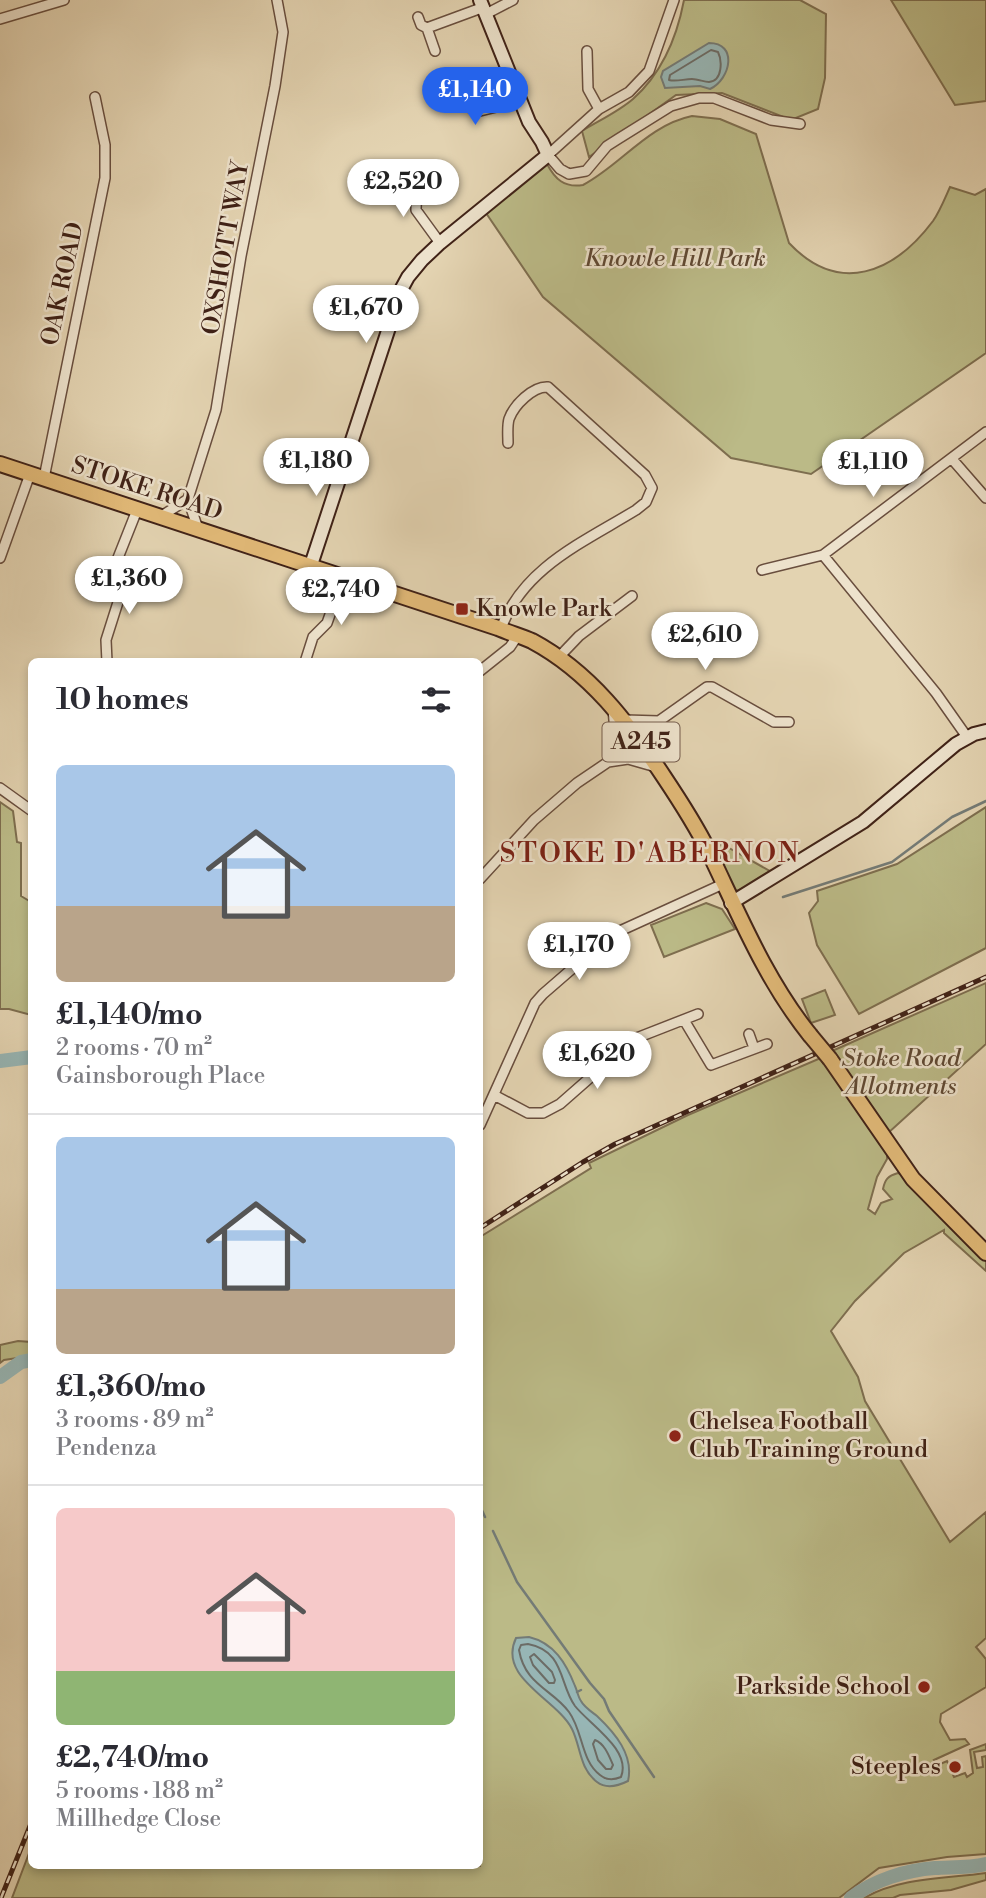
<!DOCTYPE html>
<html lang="en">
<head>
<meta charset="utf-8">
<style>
  :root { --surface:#fff; --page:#f7f7f7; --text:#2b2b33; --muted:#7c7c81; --line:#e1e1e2; --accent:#2563eb }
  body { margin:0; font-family:"Libre Bodoni",serif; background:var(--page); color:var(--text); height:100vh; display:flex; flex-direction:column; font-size:26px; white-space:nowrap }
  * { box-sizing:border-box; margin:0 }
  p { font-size:23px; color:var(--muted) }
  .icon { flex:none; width:38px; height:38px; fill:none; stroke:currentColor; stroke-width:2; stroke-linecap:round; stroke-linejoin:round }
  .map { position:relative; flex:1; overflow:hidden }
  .side { position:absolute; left:28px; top:658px; width:455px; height:1211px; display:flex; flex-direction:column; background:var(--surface); border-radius:10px; box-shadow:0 4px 10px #0003 }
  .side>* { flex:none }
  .price { position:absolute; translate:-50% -60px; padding:0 16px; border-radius:24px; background:#fff; color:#222; font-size:23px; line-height:46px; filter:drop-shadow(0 2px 4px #0008) }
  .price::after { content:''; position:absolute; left:50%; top:42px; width:21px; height:16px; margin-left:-10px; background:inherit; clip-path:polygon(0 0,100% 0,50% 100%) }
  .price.current { background:var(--accent); color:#fff }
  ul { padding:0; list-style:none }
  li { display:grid; align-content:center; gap:14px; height:371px; padding:0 28px }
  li+li { border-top:2px solid var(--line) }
  li span { display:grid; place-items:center; height:217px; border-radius:10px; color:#555 }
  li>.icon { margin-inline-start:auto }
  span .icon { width:126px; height:126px; fill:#fffc; stroke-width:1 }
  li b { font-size:30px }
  h2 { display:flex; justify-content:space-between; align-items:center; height:84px; padding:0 28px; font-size:30px }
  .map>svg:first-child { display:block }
  .green { fill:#bbba87; stroke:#7e6e4f; stroke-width:2 }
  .water { fill:#97b6b5; stroke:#747b76; stroke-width:2 }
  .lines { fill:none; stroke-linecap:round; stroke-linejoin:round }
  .shore { stroke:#6c6c66; stroke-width:2 }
  .stream { stroke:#747b76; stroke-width:2.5 }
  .river { stroke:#97b6b5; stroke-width:14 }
  .street-casing { stroke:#694e3e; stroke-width:12 }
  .secondary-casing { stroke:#402217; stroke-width:16 }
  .primary-casing { stroke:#402217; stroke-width:18 }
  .street { stroke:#ede2cc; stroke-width:9 }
  .secondary { stroke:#ede2cc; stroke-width:12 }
  .primary { stroke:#e2ba78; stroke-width:14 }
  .rail-casing { stroke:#402217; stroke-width:5 }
  .rail { stroke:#ede2cc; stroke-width:2.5; stroke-dasharray:8; stroke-linecap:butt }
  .primary-bridge-casing { stroke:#402217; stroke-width:18; stroke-linecap:butt }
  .primary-bridge { stroke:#e2ba78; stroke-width:14 }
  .poi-dot { fill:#8f2418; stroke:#ede2cc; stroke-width:2.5 }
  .labels { text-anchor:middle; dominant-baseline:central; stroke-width:5; stroke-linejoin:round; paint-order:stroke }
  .shield { fill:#ede2cc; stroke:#745c4d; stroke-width:2 }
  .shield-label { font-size:23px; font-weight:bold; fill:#402217 }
  .street-label { font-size:24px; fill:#402217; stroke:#ede2cc }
  .park-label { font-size:24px; font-style:italic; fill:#5f4833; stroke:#ede2cc }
  .poi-label { font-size:24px; fill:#402217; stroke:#ede2cc; text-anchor:start }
  .quarter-label { font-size:28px; letter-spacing:2px; fill:#7a1f14; stroke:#ede2cc }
</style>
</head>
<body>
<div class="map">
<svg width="986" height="1898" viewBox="0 0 986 1898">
  <rect width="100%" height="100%" fill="#e3d3b1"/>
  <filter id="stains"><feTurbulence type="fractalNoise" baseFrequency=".00286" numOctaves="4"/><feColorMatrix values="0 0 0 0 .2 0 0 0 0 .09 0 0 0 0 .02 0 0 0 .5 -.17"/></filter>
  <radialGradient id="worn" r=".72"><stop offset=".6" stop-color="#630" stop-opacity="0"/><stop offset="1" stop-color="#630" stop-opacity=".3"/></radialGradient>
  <path class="green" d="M684 0H800L826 14 825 78 818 109 791 120 722 93 676 95 589 157 582 131C598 121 618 112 633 99 661 74 677 37 684 0Z
    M891 0H986V101L955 105Z
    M692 116 720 119 756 134 789 243C839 296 894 273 933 221 940 211 945 198 950 187L975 195 986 189V353L811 474 731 458 543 297 486 213 547 164C555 179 564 188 583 185 621 165 648 125 692 116Z
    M0 802 13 811 17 842 21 843V896L31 902V1015L9 1009H0Z
    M986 807V948L859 1014 817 945 809 913 818 901 817 891 897 864Z
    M722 844 775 874 737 891 733 889 714 847Z
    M706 903 722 909 735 929 664 957 651 925Z
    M986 983V1044L887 1134 832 1051Z
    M825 990 835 1015 811 1023 802 999Z
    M823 1057 887 1152V1159L877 1177 868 1209 875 1214 881 1203 892 1199 883 1189C885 1179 888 1176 898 1173L905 1177 986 1256V1271L944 1233V1230L904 1253 855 1301 831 1331 858 1377 865 1401 950 1542 986 1512V1638L976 1647 986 1659V1687L941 1714 940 1722 950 1740 965 1739 969 1744 934 1760 938 1765 947 1761 954 1777 965 1773 967 1777 973 1773 970 1750 986 1744V1750L974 1752 977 1768 983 1767 982 1757 986 1756V1854L947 1857 879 1868 839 1898H12L31 1848 32 1866H480V1237L591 1168 589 1163 688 1115Z
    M18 1341 31 1342V1356L4 1360 0 1363V1345Z
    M986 1873V1880L951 1890 900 1895 893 1898H864C901 1877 945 1879 986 1873Z"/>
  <path class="water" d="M709 43C738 43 731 79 710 89L700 86 665 88 661 77 663 71Z
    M529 1637C554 1643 566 1663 575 1686 577 1690 578 1697 581 1701 584 1707 592 1712 597 1716 615 1733 634 1755 628 1781 618 1786 606 1789 597 1782 579 1768 581 1747 572 1729 557 1699 497 1678 516 1638Z"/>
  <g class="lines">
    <path class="shore" d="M711 50 718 52C722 60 723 81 709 82 704 82 698 79 692 79 684 79 676 82 669 80L670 75Z
      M528 1644C565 1651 559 1684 575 1706 589 1724 632 1750 621 1777 614 1780 606 1780 600 1775 581 1761 583 1731 569 1712 552 1689 525 1685 519 1650L521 1645Z
      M534 1654 552 1672 555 1680 554 1683H549L533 1665 530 1657Z
      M595 1740C605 1744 609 1756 613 1765L611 1769H606L598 1760 593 1744Z"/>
    <path class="stream" d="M783 897 892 862 952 817 986 801
      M480 1506 485 1517
      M493 1531 517 1582 590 1683 604 1699 609 1711 654 1777
      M577 1692 581 1690"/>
    <path class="river" d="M0 1061 32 1057
      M0 1377 21 1362 32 1360
      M851 1898C874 1880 906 1870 935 1868 952 1867 969 1868 986 1864"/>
    <g class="street-casing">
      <path id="street" d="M674 0 649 71 629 92 599 109 548 155 560 169 569 174 586 171 607 146 618 139 671 106 699 98H714L771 120 800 124
        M486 14 513 0
        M418 17 421 25 427 28 435 51
        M0 19 64 0
        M427 28 484 7
        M587 51 588 89 599 109
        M444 87 476 112 520 101
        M417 179 416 210 440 243
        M952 459 986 498
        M44 478 105 178V145L95 97
        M160 517 188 499
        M198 529 188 499 216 410 241 256 275 86 283 32 277 0
        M823 555 936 693 967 737
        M0 558 30 474
        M762 570 823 555 986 432
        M501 629C522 568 584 542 636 510L646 502 652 488 645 475 548 387C533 386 514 405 509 419 507 426 508 435 508 443
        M558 658 579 636 632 596
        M107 662 106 640 119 599 110 578 137 510
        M305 662 313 637 327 623 343 578
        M480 671 510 647 518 635
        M625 720 659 721 707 687H712L774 722H789
        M650 756 659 721
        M608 762 616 743 613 709
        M0 788 32 811
        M480 879 534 820 577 783 608 762 628 759 656 767
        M684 1020 711 1065 767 1044
        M749 1034 754 1048
        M494 1095 528 1113H543L560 1104 634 1039 698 1014
        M480 1125 535 1003 543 994 611 935 723 884"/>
    </g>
    <g class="secondary-casing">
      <path id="secondary" d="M310 568 402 288 408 277 422 260 440 243 548 155 542 142 529 122 480 0
        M731 903 863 822 956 744 974 734 986 731"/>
    </g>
    <g class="primary-casing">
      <path id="primary" d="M0 464 498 628C509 633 521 636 532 641 590 672 629 724 664 777 680 801 695 824 708 850 739 914 765 979 810 1035
        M830 1059 913 1179 986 1253"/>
    </g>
    <use href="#street" class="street"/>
    <use href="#secondary" class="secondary"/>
    <use href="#primary" class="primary"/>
    <g class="rail-casing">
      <path id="rail" d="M480 1228 583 1162 615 1144 986 977
        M1 1898 32 1821"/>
    </g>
    <use href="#rail" class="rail"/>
    <g class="primary-bridge-casing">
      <path id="primary-bridge" d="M810 1035 830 1059"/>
    </g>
    <use href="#primary-bridge" class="primary-bridge"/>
  </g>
  <g class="poi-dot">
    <rect x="455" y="602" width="14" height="14" rx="3.5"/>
    <circle cx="675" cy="1436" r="7"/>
    <circle cx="924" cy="1687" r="7"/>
    <circle cx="955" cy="1767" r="7"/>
  </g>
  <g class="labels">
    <rect class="shield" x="602.5" y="722.5" width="77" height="39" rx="5"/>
    <g class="shield-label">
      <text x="641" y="742">A245</text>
    </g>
    <g class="street-label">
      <text transform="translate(226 248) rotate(-80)">OXSHOTT WAY</text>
      <text transform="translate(63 284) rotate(-78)">OAK ROAD</text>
      <text transform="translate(147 489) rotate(18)">STOKE ROAD</text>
    </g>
    <g class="park-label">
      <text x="675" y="259">Knowle Hill Park</text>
      <text x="901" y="1059">Stoke Road<tspan x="901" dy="28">Allotments</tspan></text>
    </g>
    <g class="poi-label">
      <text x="476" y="609">Knowle Park</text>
      <text x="689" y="1422">Chelsea Football<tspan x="689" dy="28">Club Training Ground</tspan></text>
      <text x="910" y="1687" text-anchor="end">Parkside School</text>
      <text x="941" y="1767" text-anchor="end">Steeples</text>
    </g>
    <g class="quarter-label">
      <text x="650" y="853">STOKE D'ABERNON</text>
    </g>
  </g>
  <rect width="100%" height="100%" filter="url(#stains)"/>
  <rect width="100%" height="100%" fill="url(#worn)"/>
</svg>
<b class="price current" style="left:475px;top:127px">£1,140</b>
<b class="price" style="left:403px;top:219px">£2,520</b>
<b class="price" style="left:366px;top:345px">£1,670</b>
<b class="price" style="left:316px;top:498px">£1,180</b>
<b class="price" style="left:873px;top:499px">£1,110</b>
<b class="price" style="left:129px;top:616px">£1,360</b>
<b class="price" style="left:341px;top:627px">£2,740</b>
<b class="price" style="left:705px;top:672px">£2,610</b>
<b class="price" style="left:579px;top:982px">£1,170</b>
<b class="price" style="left:597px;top:1091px">£1,620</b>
<section class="side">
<h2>10 homes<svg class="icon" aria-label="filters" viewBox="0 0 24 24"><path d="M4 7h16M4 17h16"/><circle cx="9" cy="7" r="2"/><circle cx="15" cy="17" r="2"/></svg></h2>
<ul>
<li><span style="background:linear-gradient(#a9c7e8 65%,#b9a48a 0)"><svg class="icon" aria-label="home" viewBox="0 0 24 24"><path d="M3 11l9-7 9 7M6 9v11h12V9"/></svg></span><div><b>£1,140/mo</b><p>2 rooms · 70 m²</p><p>Gainsborough Place</p></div></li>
<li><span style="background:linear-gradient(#a9c7e8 70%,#b9a48a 0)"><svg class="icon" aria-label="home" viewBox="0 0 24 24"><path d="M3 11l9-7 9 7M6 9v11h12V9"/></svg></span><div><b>£1,360/mo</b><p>3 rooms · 89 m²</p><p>Pendenza</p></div></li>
<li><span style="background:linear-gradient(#f6c9c9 75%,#8fb573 0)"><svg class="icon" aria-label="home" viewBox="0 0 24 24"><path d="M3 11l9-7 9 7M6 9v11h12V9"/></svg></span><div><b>£2,740/mo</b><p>5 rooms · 188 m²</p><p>Millhedge Close</p></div></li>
</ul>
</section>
</div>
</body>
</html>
